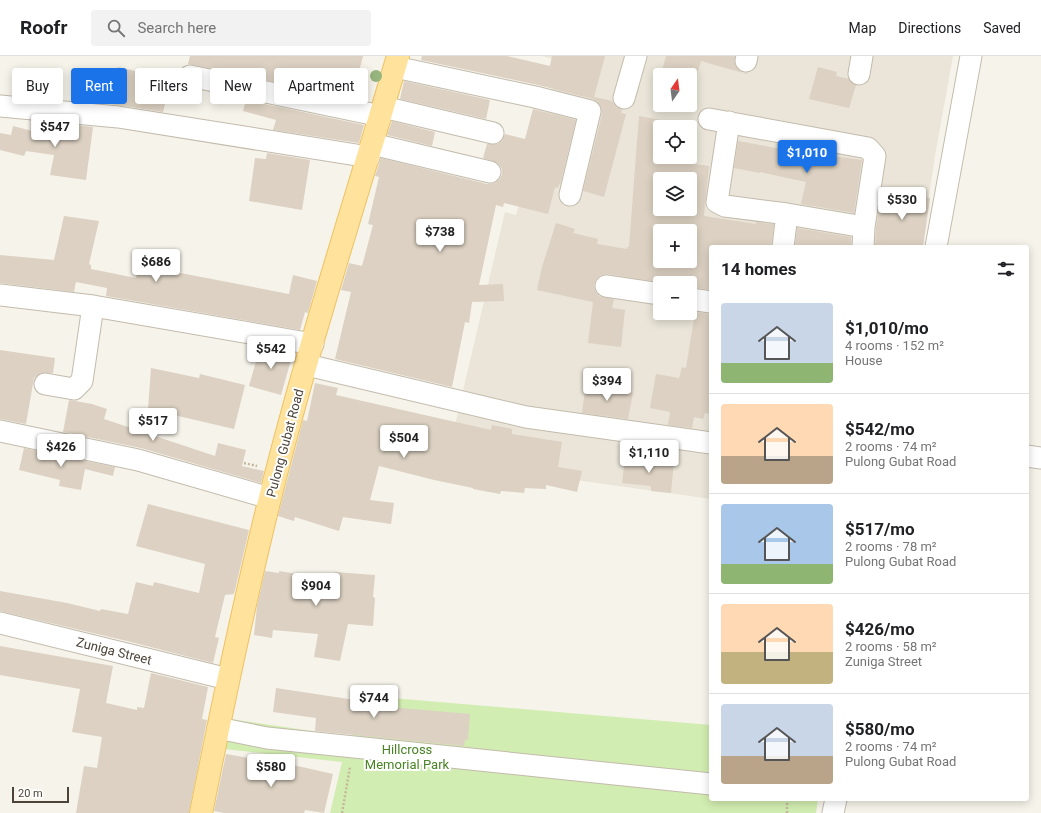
<!DOCTYPE html>
<html lang="en">
<head>
<meta charset="utf-8">
<style>
  :root { --surface:#fff; --page:#f2f2f2; --text:#202124; --muted:#757577; --line:#e0e0e0; --accent:#1a73e8 }
  body { margin:0; font-family:Roboto,sans-serif; background:var(--page); color:var(--text); height:100vh; display:flex; flex-direction:column; font-size:15px; white-space:nowrap }
  * { box-sizing:border-box; margin:0 }
  p { font-size:13px; color:var(--muted) }
  .icon { flex:none; width:22px; height:22px; fill:none; stroke:currentColor; stroke-width:2; stroke-linecap:round; stroke-linejoin:round }
  .map { position:relative; flex:1; overflow:hidden }
  .drawer { position:absolute; left:709px; top:189px; width:320px; height:556px; display:flex; flex-direction:column; background:var(--surface); border-radius:4px; box-shadow:0 2px 10px #0003 }
  .drawer>* { flex:none }
  .top-card { position:absolute; left:12px; top:12px; width:380px; height:36px; display:flex; gap:8px }
  .needle { width:26px; rotate:14deg }
  .buttons { position:absolute; left:653px; top:12px; display:grid; gap:8px }
  .buttons a { display:grid; place-items:center; width:44px; height:44px; border-radius:4px; background:var(--surface); box-shadow:0 2px 10px #0003; font-size:20px }
  .scale { position:absolute; left:12px; bottom:10px; width:57px; box-sizing:border-box; padding-left:4px; border:2px solid #4b4337; border-top:0; font-size:11px; line-height:14px; white-space:nowrap; color:#4b4337; -webkit-text-stroke:3px #fff; paint-order:stroke }
  .price { position:absolute; translate:-50% -34px; padding:0 9px; border-radius:4px; background:#fff; color:#222; font-size:13px; line-height:26px; filter:drop-shadow(0 1px 2px #0008) }
  .price::after { content:''; position:absolute; left:50%; top:24px; width:12px; height:9px; margin-left:-6px; background:inherit; clip-path:polygon(0 0,100% 0,50% 100%) }
  .price.current { background:var(--accent); color:#fff }
  ul { padding:0; list-style:none }
  li { display:flex; align-items:center; gap:12px; height:100px; padding:0 12px }
  li+li { border-top:1px solid var(--line) }
  li span { display:grid; place-items:center; flex:none; width:112px; height:80px; border-radius:4px; color:#555 }
  li>.icon { margin-inline-start:auto }
  span .icon { width:48px; height:48px; fill:#fffc; stroke-width:1 }
  li b { font-size:17px }
  h2 { display:flex; justify-content:space-between; align-items:center; height:48px; padding:0 12px; font-size:17px }
  .pill { padding:0 14px; border-radius:4px; background:var(--surface); box-shadow:0 2px 10px #0003; font-size:14px; line-height:36px }
  .pill.current { background:var(--accent); color:#fff }
  header { display:flex; align-items:center; gap:24px; box-sizing:border-box; height:56px; padding:0 20px; background:var(--surface); border-bottom:1px solid var(--line) }
  header strong { font-size:19px }
  nav { display:flex; gap:22px; margin-inline-start:auto; font-size:14px }
  .search { width:280px; height:36px; background:var(--page); display:flex; align-items:center; gap:10px; box-sizing:border-box; padding:0 14px; border-radius:4px; color:var(--muted); font-size:15px }
  .map>svg:first-child { display:block }
  .residential { fill:#eae5d8; fill-rule:evenodd }
  .green { fill:#d2edb1 }
  .building { fill:#dcd1c2; fill-rule:evenodd }
  .lines { fill:none; stroke-linecap:round; stroke-linejoin:round }
  .minor-casing { stroke:#c3bbac; stroke-width:23 }
  .major-casing { stroke:#edc262; stroke-width:24 }
  .path { stroke:#c6b79c; stroke-width:2.5; stroke-dasharray:2 2; stroke-linecap:butt }
  .minor { stroke:#fff; stroke-width:21 }
  .major { stroke:#ffe29b; stroke-width:22 }
  .tree { fill:#97b57e }
  .labels { text-anchor:middle; dominant-baseline:central; stroke-width:4; stroke-linejoin:round; paint-order:stroke }
  .street-label { font-size:13px; fill:#4b4337; stroke:#fff }
  .park-label { font-size:13px; fill:#498325; stroke:#fff }
</style>
</head>
<body>
<header>
<strong>Roofr</strong>
<div class="search"><svg class="icon" aria-label="search" viewBox="0 0 24 24"><circle cx="10" cy="10" r="6"/><path d="M15 15l6 6"/></svg>Search here</div>
<nav><a>Map</a><a>Directions</a><a>Saved</a></nav>
</header>
<div class="map">
<svg width="1041" height="757" viewBox="0 0 1041 757">
  <rect width="100%" height="100%" fill="#f6f3ea"/>
  <path class="residential" d="M542 0H953L935 100 921 191H711V443L504 414 447 403 505 156 516 159 561 5ZM660 19H690V49H660ZM660 71H690V101H660ZM660 123H690V153H660ZM660 175H690V205H660ZM660 227H690V257H660Z"/>
  <path class="green" d="M356 639 711 669V743H818L816 757H330L342 706 224 693 230 663 353 681Z"/>
  <path class="building" d="M190 0H363L352 42 188 8Z
    M422 0H507L550 10 552 0H605L594 41 612 45 616 51 622 54 621 57 626 58 604 141 583 135 602 58 601 51 598 46 593 43 538 29 421 4Z
    M666 0H735V8L738 14 743 17H748L747 18 701 5 697 19H661Z
    M118 11 144 17 143 20 170 28 163 56 110 48Z
    M818 11 837 16 836 20 849 23 856 29 849 52 809 43Z
    M404 25 490 44 486 63 400 43Z
    M246 44 364 69 359 87 273 74 276 64 243 55Z
    M533 53 576 64 560 129 559 128 558 132 555 131 548 158 504 147 503 151 496 149 479 229 503 228 504 245 472 246 469 267 465 266 452 331 335 303 351 236 341 234 349 207 362 210 373 169 368 168 379 121 375 120 381 102 487 128 494 127 499 124 502 119V113L498 107 483 102 487 88H497L502 85 505 78 525 83Z
    M639 60 660 64V103L709 110 704 160 756 168V166L774 168 771 191H711V234L690 231V227H664L608 218 601 219 597 222 594 228 595 235 599 240 614 243 612 252 625 254 621 291 588 287 593 246 537 234 542 211 556 167 575 173 573 177 598 183 597 188 627 193V191H629ZM660 123H690V153H660ZM660 175H690V205H660Z
    M392 65 435 76 432 90 387 79Z
    M57 67 93 71 86 124 50 119 54 99 26 95 24 100 0 94V77L11 79 13 70 55 81Z
    M738 85 787 94 862 104 854 157 801 148 806 126 760 116V117L734 112Z
    M267 97 310 104 302 154 249 145 255 102 266 103Z
    M882 135 930 142 923 191H875L876 172Z
    M64 160 99 165 89 208 91 209V213L136 222 139 209 289 238 293 219 317 225 308 257 305 256 300 274 106 240 107 232 76 226 74 236 0 227V199L54 204Z
    M797 172 851 181V191H795Z
    M695 256 711 258V358L705 357 703 363 694 361 692 372 668 369 670 356 650 352 656 318 679 322 682 311 686 312Z
    M260 291 293 297 281 339 249 330Z
    M0 294 55 302 53 317H41L34 322 26 368 0 363Z
    M151 312 199 322 200 318 245 329 234 373 148 353Z
    M315 327 338 332 336 339 491 374 492 369 512 373V378L562 386 558 411 582 415 577 436 546 429V433L525 432 524 437 501 435 500 438 473 433V432L434 424 379 410 370 444 394 447 391 468 343 461 339 475 295 461 294 465 278 460 303 364 307 365Z
    M586 327 633 337 628 363 582 357Z
    M69 344 92 348 107 353 104 363 215 400 218 387 246 394 242 410 264 415 261 427 141 392 63 376Z
    M24 392 115 411 113 420 85 413 81 434 59 430 60 424 19 414Z
    M625 402 674 406 671 437 651 435V430L622 427Z
    M148 448 249 474 234 538 225 539 215 581 219 582 213 607 131 586 0 555V535L67 547 100 555 101 553 128 558 136 526 153 530 154 526 199 537 205 508 136 490Z
    M265 515 279 517V515L316 521 317 519 334 522 335 516 375 519 373 541 375 542 373 570 348 568 340 605 314 601 318 578 273 574 272 582 254 579 257 550Z
    M0 590 113 610 106 647 137 654V651L144 652 151 617 208 631 202 663 207 664 189 757H76L84 710 97 712 102 681 72 676 80 633 0 619Z
    M276 632 355 644 354 648 470 658 468 684H465L464 690 315 675 316 662 273 656Z
    M226 698 302 711 333 718 324 757 305 754 304 757H224L214 755Z"/>
  <g class="lines">
    <g class="minor-casing">
      <path id="minor" d="M746 5 747 0
        M395 11 535 41 590 55 570 139
        M859 18 862 0
        M190 20 381 60
        M624 42 636 0
        M0 50 118 61 369 101
        M383 51 493 77
        M709 63 868 92 875 100 864 171 863 191
        M729 66 717 146 725 150 787 158 864 171
        M372 88 490 116
        M783 191 787 158
        M936 191 971 0
        M606 230 660 238
        M0 239 93 250 313 288
        M690 243 711 246
        M307 309 526 361 711 387
        M45 328 74 333 82 325 93 250
        M0 375 138 404 270 442
        M1027 400 1041 402
        M0 567 228 623
        M218 672 267 682 711 728
        M833 757 836 743"/>
    </g>
    <g class="major-casing">
      <path id="major" d="M201 757C222 652 244 546 270 442 307 293 355 147 398 0"/>
    </g>
    <path class="path" d="M244 407 257 410
      M342 757 350 711
      M787 757V743"/>
    <use href="#minor" class="minor"/>
    <use href="#major" class="major"/>
  </g>
  <circle class="tree" cx="376" cy="20" r="6"/>
  <g class="labels">
    <g class="street-label">
      <text transform="translate(285 387) rotate(-75)">Pulong Gubat Road</text>
      <text transform="translate(114 595) rotate(14)">Zuniga Street</text>
    </g>
    <g class="park-label">
      <text x="407" y="693">Hillcross<tspan x="407" dy="15">Memorial Park</tspan></text>
    </g>
  </g>
</svg>
<div class="buttons">
<a><svg class="needle" viewBox="-14 -14 28 28"><path d="M0-13l5 13h-10z" fill="#e53935"/><path d="M0 13l5-13h-10z" fill="#757577"/></svg></a>
<a><svg class="icon" aria-label="locate" viewBox="0 0 24 24"><circle cx="12" cy="12" r="6"/><path d="M12 2v4M12 18v4M2 12h4M18 12h4"/></svg></a>
<a><svg class="icon" aria-label="layers" viewBox="0 0 24 24"><path d="M12 4l9 5-9 5-9-5zM3 14l9 5 9-5"/></svg></a>
<a>+</a>
<a>−</a>
</div>
<div class="scale">20 m</div>
<b class="price" style="left:55px;top:92px">$547</b>
<b class="price current" style="left:807px;top:118px">$1,010</b>
<b class="price" style="left:902px;top:165px">$530</b>
<b class="price" style="left:440px;top:197px">$738</b>
<b class="price" style="left:156px;top:227px">$686</b>
<b class="price" style="left:271px;top:314px">$542</b>
<b class="price" style="left:607px;top:346px">$394</b>
<b class="price" style="left:153px;top:386px">$517</b>
<b class="price" style="left:404px;top:403px">$504</b>
<b class="price" style="left:61px;top:412px">$426</b>
<b class="price" style="left:649px;top:418px">$1,110</b>
<b class="price" style="left:316px;top:551px">$904</b>
<b class="price" style="left:374px;top:663px">$744</b>
<b class="price" style="left:271px;top:732px">$580</b>
<div class="top-card">
<a class="pill">Buy</a>
<a class="pill current">Rent</a>
<a class="pill">Filters</a>
<a class="pill">New</a>
<a class="pill">Apartment</a>
</div>
<section class="drawer">
<h2>14 homes<svg class="icon" aria-label="filters" viewBox="0 0 24 24"><path d="M4 7h16M4 17h16"/><circle cx="9" cy="7" r="2"/><circle cx="15" cy="17" r="2"/></svg></h2>
<ul>
<li><span style="background:linear-gradient(#c9d6e8 75%,#8fb573 0)"><svg class="icon" aria-label="home" viewBox="0 0 24 24"><path d="M3 11l9-7 9 7M6 9v11h12V9"/></svg></span><div><b>$1,010/mo</b><p>4 rooms · 152 m²</p><p>House</p></div></li>
<li><span style="background:linear-gradient(#ffd9b3 65%,#b9a48a 0)"><svg class="icon" aria-label="home" viewBox="0 0 24 24"><path d="M3 11l9-7 9 7M6 9v11h12V9"/></svg></span><div><b>$542/mo</b><p>2 rooms · 74 m²</p><p>Pulong Gubat Road</p></div></li>
<li><span style="background:linear-gradient(#a9c7e8 75%,#8fb573 0)"><svg class="icon" aria-label="home" viewBox="0 0 24 24"><path d="M3 11l9-7 9 7M6 9v11h12V9"/></svg></span><div><b>$517/mo</b><p>2 rooms · 78 m²</p><p>Pulong Gubat Road</p></div></li>
<li><span style="background:linear-gradient(#ffd9b3 60%,#c2b280 0)"><svg class="icon" aria-label="home" viewBox="0 0 24 24"><path d="M3 11l9-7 9 7M6 9v11h12V9"/></svg></span><div><b>$426/mo</b><p>2 rooms · 58 m²</p><p>Zuniga Street</p></div></li>
<li><span style="background:linear-gradient(#c9d6e8 65%,#b9a48a 0)"><svg class="icon" aria-label="home" viewBox="0 0 24 24"><path d="M3 11l9-7 9 7M6 9v11h12V9"/></svg></span><div><b>$580/mo</b><p>2 rooms · 74 m²</p><p>Pulong Gubat Road</p></div></li>
</ul>
</section>
</div>
</body>
</html>
